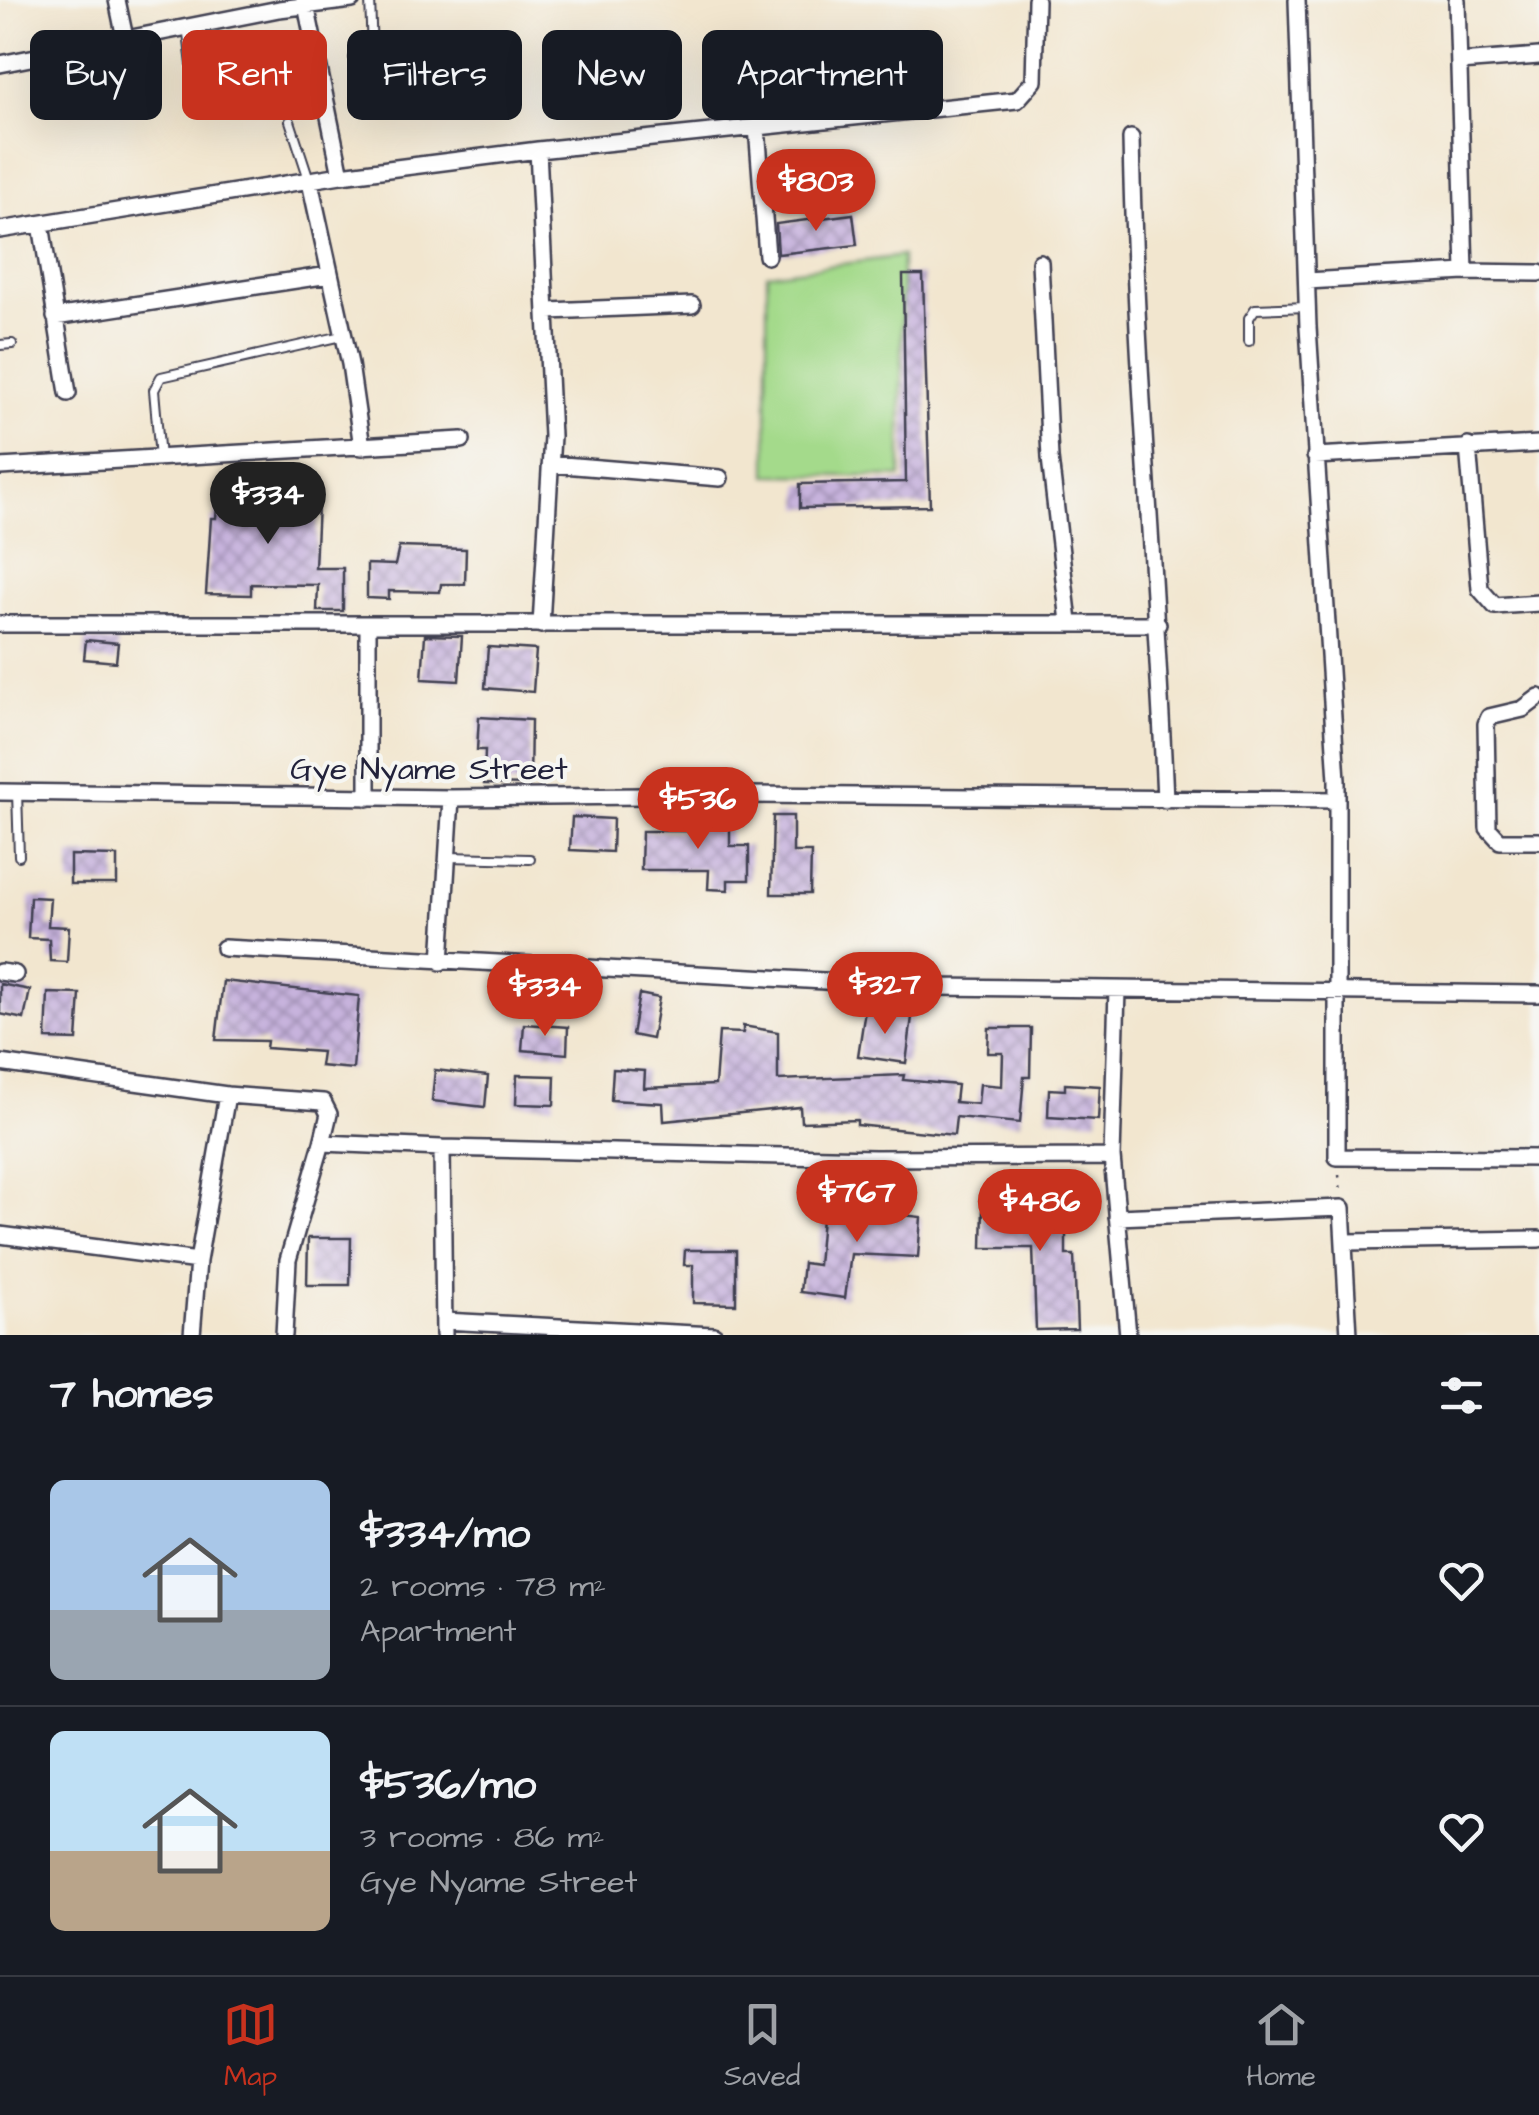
<!DOCTYPE html>
<html lang="en">
<head>
<meta charset="utf-8">
<style>
  :root { --surface:#171b24; --page:#242831; --text:#f1f3f6; --muted:#9ea1a6; --line:#363941; --accent:#c8321e }
  body { margin:0; font-family:"Architects Daughter",sans-serif; background:var(--page); color:var(--text); height:100vh; display:flex; flex-direction:column; font-size:38px; white-space:nowrap }
  * { box-sizing:border-box; margin:0 }
  p { font-size:32px; color:var(--muted) }
  .icon { flex:none; width:55px; height:55px; fill:none; stroke:currentColor; stroke-width:2; stroke-linecap:round; stroke-linejoin:round }
  .map { position:relative; height:1335px; overflow:hidden }
  .panel { display:flex; flex-direction:column; background:var(--surface); flex:1 }
  .panel>* { flex:none }
  .banner { position:absolute; left:30px; top:30px; width:1000px; height:90px; display:flex; gap:20px }
  .price { position:absolute; translate:-50% -85px; padding:0 22px; border-radius:35px; background:var(--accent); color:#fff; font-size:32px; line-height:65px; filter:drop-shadow(0 2px 5px #0008) }
  .price::after { content:''; position:absolute; left:50%; top:60px; width:30px; height:22px; margin-left:-15px; background:inherit; clip-path:polygon(0 0,100% 0,50% 100%) }
  .price.on { background:#222; color:#fff }
  ul { padding:0; list-style:none }
  li { display:flex; align-items:center; gap:30px; height:250px; padding:0 50px }
  li+li { border-top:2px solid var(--line) }
  li span { display:grid; place-items:center; flex:none; width:280px; height:200px; border-radius:15px; color:#555 }
  li>.icon { margin-inline-start:auto }
  span .icon { width:120px; height:120px; fill:#fffc; stroke-width:1 }
  li b { font-size:42px }
  h2 { display:flex; justify-content:space-between; align-items:center; height:120px; padding:0 50px; font-size:42px }
  .tag { padding:0 35px; border-radius:15px; background:var(--surface); box-shadow:0 10px 40px #0002; font-size:35px; line-height:90px }
  .tag.on { background:var(--accent); color:#fff }
  .tabs { display:flex; justify-content:space-around; align-items:center; height:140px; border-top:2px solid var(--line); background:var(--surface); font-size:28px; color:var(--muted) }
  .tabs a { display:grid; justify-items:center; gap:5px }
  .tabs .on { color:var(--accent) }
  .map>svg:first-child { display:block }
  .park { fill:#a4da8b; stroke:#637e63; stroke-width:2.5 }
  .building { fill:url(#building-cross-hatch) }
  .lines { fill:none; stroke-linecap:round; stroke-linejoin:round }
  .service-casing { stroke:#413f51; stroke-width:12 }
  .minor-casing { stroke:#413f51; stroke-width:20 }
  .path { stroke:#413f51; stroke-width:2.5; stroke-dasharray:2.5 8; stroke-linecap:butt }
  .service { stroke:#fff; stroke-width:8 }
  .minor { stroke:#fff; stroke-width:15 }
  .labels { text-anchor:middle; dominant-baseline:central; stroke-width:8; stroke-linejoin:round; paint-order:stroke }
  .street-label { font-size:32px; fill:#22223b; stroke:#f6f6f2 }
</style>
</head>
<body>
<div class="map">
<svg width="1539" height="1335" viewBox="0 0 1539 1335">
  <defs>
    <pattern id="building-cross-hatch" width="8" height="8" patternUnits="userSpaceOnUse" patternTransform="scale(2.5)"><rect width="8" height="8" fill="#c7b3dd"/><path d="M0 0l8 8M0 8l8-8" fill="none" stroke="#a191b4"/></pattern>
  </defs>
  <rect width="100%" height="100%" fill="#f6f6f2"/>
  <filter id="ink" filterUnits="userSpaceOnUse"><feTurbulence type="fractalNoise" baseFrequency=".01" numOctaves="2"/><feDisplacementMap in="SourceGraphic" scale="20" xChannelSelector="R" yChannelSelector="G"/><feConvolveMatrix kernelMatrix="1 2 1 2 8 2 1 2 1" color-interpolation-filters="sRGB"/></filter>
  <filter id="wash" filterUnits="userSpaceOnUse"><feTurbulence type="fractalNoise" baseFrequency=".0048" numOctaves="4" result="noise"/><feDisplacementMap in="SourceGraphic" scale="40" xChannelSelector="R" yChannelSelector="G"/><feGaussianBlur stdDeviation="2.25" result="paint"/><feColorMatrix in="noise" values="0 0 0 0 0 0 0 0 0 0 0 0 0 0 0 0 0 1.4 0 .05"/><feComposite in="paint" operator="in"/></filter>
  <g filter="url(#wash)">
    <rect width="100%" height="100%" fill="#f2e6cf"/>
    <path class="park" d="M902 256 901 477 767 475V274Z"/>
    <g id="blocks">
      <path class="building" d="M853 214 857 245 778 254 776 224Z
        M903 275H923L930 506 800 508V484L906 482Z
        M256 485 290 486V503L318 504 315 568H343V611H317L318 585 251 584V595L206 594 211 518H216L218 494 256 495Z
        M399 547 466 549 465 584H441L440 592 389 591V599L367 598V564L395 565Z
        M425 635 462 636 459 681 422 679Z
        M86 640 118 643 116 662 84 659Z
        M488 647 536 650 533 692 485 688Z
        M479 717 531 720 530 785 484 784 485 750H477Z
        M730 816V846H749V880H728V890L708 889 709 870H641L642 831H698V817Z
        M773 816H793V852H811L810 894H771Z
        M572 817 613 819 612 852 570 850Z
        M70 855 117 856V884H70Z
        M30 897 50 898 48 926 69 927 67 962 50 961 49 939 28 938Z
        M223 981 359 996 353 1069 320 1066 322 1052 266 1048 267 1041 216 1040Z
        M0 984 30 990 24 1019 0 1014Z
        M48 993 80 994 77 1040 46 1039Z
        M639 994 659 998 652 1039 632 1035Z
        M865 1010 912 1017 906 1063 858 1056Z
        M524 1024 568 1027 567 1054 522 1050Z
        M743 1026 778 1032V1080L904 1075 903 1080 957 1085 955 1102 978 1104 980 1084 1002 1086 1003 1053H988L989 1028H1031L1030 1077H1024L1020 1123 956 1117 954 1135 857 1125V1120L801 1122 800 1107 664 1121 663 1103 611 1100 613 1069 645 1071 644 1088 715 1085 719 1032 743 1033Z
        M435 1070 488 1076 485 1107 432 1101Z
        M517 1075 555 1076 554 1105 516 1104Z
        M1065 1084 1100 1086 1098 1120 1048 1117 1049 1089 1065 1090Z
        M1066 1194 1072 1225H1066V1255H1074L1077 1329 1036 1330 1033 1248H982L983 1207 1035 1208V1195Z
        M823 1206 921 1217 918 1257 851 1254 845 1298 800 1292 803 1263 818 1265Z
        M308 1238H351L350 1285H307Z
        M685 1250H736V1304L693 1303V1265H684Z"/>
    </g>
  </g>
  <g filter="url(#ink)">
    <use href="#blocks" fill-opacity="0" stroke="#413f51" stroke-width="2.5"/>
    <g class="lines">
      <g class="service-casing">
        <path id="service" d="M187 26 198 112
          M354 58 372 50 370 0
          M290 121 309 179
          M1249 341V318L1255 309 1307 307
          M0 345 12 344
          M160 458 154 390 161 377 342 336
          M17 792 19 856
          M448 857 530 859"/>
      </g>
      <g class="minor-casing">
        <path id="minor" d="M117 0 125 38
          M1297 0 1308 327 1337 780V1157L1539 1158
          M1457 0 1465 272
          M306 5 341 175
          M1459 62 1539 56
          M0 64 279 9 352 0
          M757 127 767 256
          M1131 138C1135 359 1156 579 1165 800
          M538 150 552 436 541 625
          M310 182 350 364 362 447
          M41 224 68 393
          M0 230 341 175 538 150 1017 100 1034 81 1036 0
          M1040 262 1050 458 1069 622
          M1307 281 1465 272 1539 273
          M549 311 692 305
          M55 317 329 275
          M1468 446 1480 589 1495 606 1539 603
          M1315 456 1539 444
          M551 464 720 478
          M0 467 462 440
          M0 624H1158
          M1539 697 1523 709 1489 717 1486 724 1488 828 1500 841H1539
          M0 792 451 798 744 795 1337 800
          M368 798V626
          M224 948 934 987 1539 994
          M441 962 451 798
          M0 972 15 974
          M0 1063 227 1095 323 1102 329 1114 322 1143 442 1148
          M1112 1157 1117 990
          M1117 1217 1342 1208 1349 1335
          M0 1235 198 1261
          M1346 1242 1539 1239
          M444 1321 714 1335
          M192 1335 198 1261 227 1095
          M284 1335 288 1260 322 1143
          M444 1335 442 1148 875 1158 1112 1157 1128 1335"/>
      </g>
      <path class="path" d="M1339 1175 1341 1192"/>
      <use href="#service" class="service"/>
      <use href="#minor" class="minor"/>
    </g>
  </g>
  <g class="labels">
    <g class="street-label">
      <text x="429" y="769">Gye Nyame Street</text>
    </g>
  </g>
</svg>
<b class="price" style="left:816px;top:234px">$803</b>
<b class="price on" style="left:268px;top:547px">$334</b>
<b class="price" style="left:698px;top:852px">$536</b>
<b class="price" style="left:885px;top:1037px">$327</b>
<b class="price" style="left:545px;top:1039px">$334</b>
<b class="price" style="left:857px;top:1245px">$767</b>
<b class="price" style="left:1040px;top:1254px">$486</b>
<div class="banner">
<a class="tag">Buy</a>
<a class="tag on">Rent</a>
<a class="tag">Filters</a>
<a class="tag">New</a>
<a class="tag">Apartment</a>
</div>
</div>
<section class="panel">
<h2>7 homes<svg class="icon" aria-label="filters" viewBox="0 0 24 24"><path d="M4 7h16M4 17h16"/><circle cx="9" cy="7" r="2"/><circle cx="15" cy="17" r="2"/></svg></h2>
<ul>
<li><span style="background:linear-gradient(#a9c7e8 65%,#9aa5b1 0)"><svg class="icon" aria-label="home" viewBox="0 0 24 24"><path d="M3 11l9-7 9 7M6 9v11h12V9"/></svg></span><div><b>$334/mo</b><p>2 rooms · 78 m²</p><p>Apartment</p></div><svg class="icon" aria-label="heart" viewBox="0 0 24 24"><path d="M12 20l-8-8c-3-5 5-10 8-4 3-6 11-1 8 4z"/></svg></li>
<li><span style="background:linear-gradient(#bfe0f5 60%,#b9a48a 0)"><svg class="icon" aria-label="home" viewBox="0 0 24 24"><path d="M3 11l9-7 9 7M6 9v11h12V9"/></svg></span><div><b>$536/mo</b><p>3 rooms · 86 m²</p><p>Gye Nyame Street</p></div><svg class="icon" aria-label="heart" viewBox="0 0 24 24"><path d="M12 20l-8-8c-3-5 5-10 8-4 3-6 11-1 8 4z"/></svg></li>
</ul>
</section>
<nav class="tabs">
<a class="on"><svg class="icon" aria-label="map" viewBox="0 0 24 24"><path d="M3 6l6-2 6 2 6-2v14l-6 2-6-2-6 2zM9 4v14M15 6v14"/></svg>Map</a>
<a><svg class="icon" aria-label="saved" viewBox="0 0 24 24"><path d="M7 4h10v16l-5-4-5 4z"/></svg>Saved</a>
<a><svg class="icon" aria-label="home" viewBox="0 0 24 24"><path d="M3 11l9-7 9 7M6 9v11h12V9"/></svg>Home</a>
</nav>
</body>
</html>
